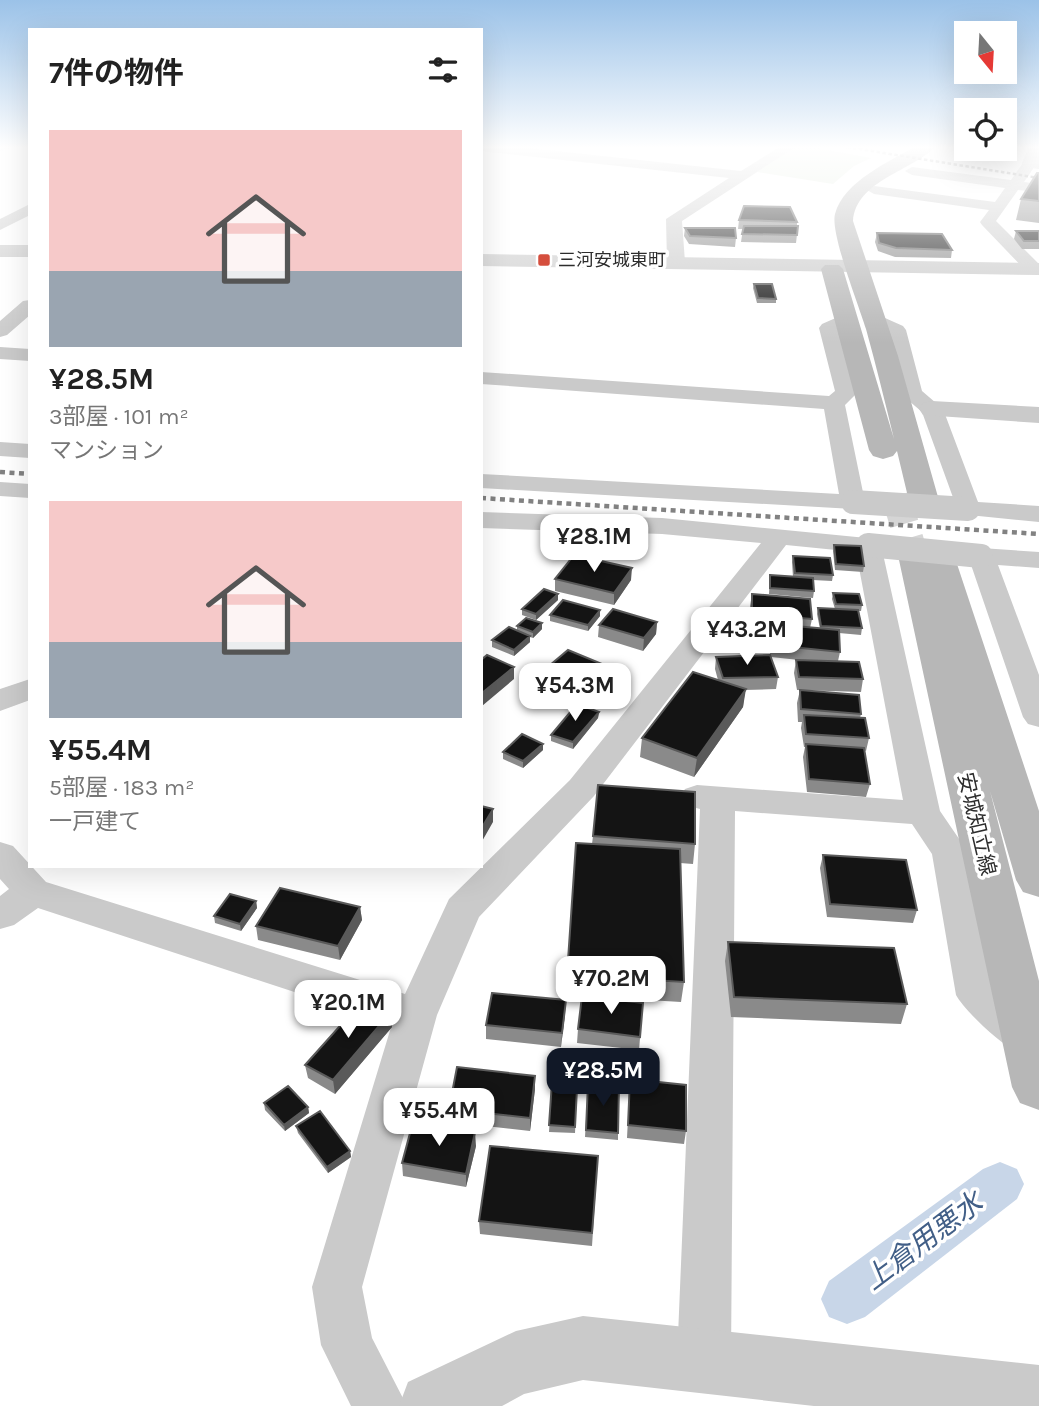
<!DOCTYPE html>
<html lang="ja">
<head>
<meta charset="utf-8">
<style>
  :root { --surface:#fff; --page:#f6f6f6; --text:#222; --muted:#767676; --accent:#111827 }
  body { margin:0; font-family:Karla,"Noto Sans JP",sans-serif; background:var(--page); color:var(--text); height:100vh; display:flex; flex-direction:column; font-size:26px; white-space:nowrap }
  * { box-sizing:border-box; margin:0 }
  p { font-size:23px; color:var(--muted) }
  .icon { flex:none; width:38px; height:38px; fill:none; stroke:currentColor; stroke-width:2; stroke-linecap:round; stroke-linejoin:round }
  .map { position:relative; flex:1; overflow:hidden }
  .sheet { position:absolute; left:28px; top:28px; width:455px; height:840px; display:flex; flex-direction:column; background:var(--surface); border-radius:0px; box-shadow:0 7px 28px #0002 }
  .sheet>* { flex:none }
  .needle { width:46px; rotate:162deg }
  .buttons { position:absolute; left:954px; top:21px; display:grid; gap:14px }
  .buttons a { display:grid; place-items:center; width:63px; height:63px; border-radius:0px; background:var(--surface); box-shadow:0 7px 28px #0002; font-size:35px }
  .price { position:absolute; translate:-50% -60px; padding:0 16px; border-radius:14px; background:#fff; color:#222; font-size:23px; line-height:46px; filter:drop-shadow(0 2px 4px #0008) }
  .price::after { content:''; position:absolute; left:50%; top:42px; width:21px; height:16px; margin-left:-10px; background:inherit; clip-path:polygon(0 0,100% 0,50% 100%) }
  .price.on { background:var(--accent); color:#fff }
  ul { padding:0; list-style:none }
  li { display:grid; align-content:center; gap:14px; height:371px; padding:0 21px }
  li span { display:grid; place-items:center; height:217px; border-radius:0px; color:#555 }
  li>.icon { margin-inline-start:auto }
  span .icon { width:126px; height:126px; fill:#fffc; stroke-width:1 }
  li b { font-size:30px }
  h2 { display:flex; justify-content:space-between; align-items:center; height:84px; padding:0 21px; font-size:30px }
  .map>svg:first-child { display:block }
  .green { fill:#e0e9db }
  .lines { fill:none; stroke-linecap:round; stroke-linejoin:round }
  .stream { fill:#c8d6e8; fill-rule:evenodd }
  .canal { fill:#c8d6e8; fill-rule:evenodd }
  .secondary-tunnel { stroke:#d5d5d5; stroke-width:29; stroke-dasharray:29 15; stroke-linecap:butt }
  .minor { fill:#cacaca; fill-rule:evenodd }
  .tertiary { fill:#cacaca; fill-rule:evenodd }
  .secondary { fill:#b7b7b7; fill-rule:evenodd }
  .rail-far1 { stroke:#828282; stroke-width:2.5; stroke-dasharray:3.5 2.5; stroke-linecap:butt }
  .rail { stroke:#828282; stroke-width:4.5; stroke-dasharray:5 4.5; stroke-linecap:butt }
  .minor-bridge { stroke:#cacaca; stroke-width:24 }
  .wall { fill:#8a8a8a }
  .shaded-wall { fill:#5a5a5a }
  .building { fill:#141414; stroke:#5a5a5a; stroke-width:2 }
  .poi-dot { fill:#d54e3d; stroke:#fff; stroke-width:2.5 }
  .labels { text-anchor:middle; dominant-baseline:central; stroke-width:7; stroke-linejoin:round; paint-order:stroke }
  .far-poi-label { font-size:18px; fill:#2d2d2d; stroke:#fff; text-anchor:start }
  .street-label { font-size:21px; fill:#2d2d2d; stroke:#fff }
  .near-water-label { font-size:28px; font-style:italic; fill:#425f87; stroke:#fff }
</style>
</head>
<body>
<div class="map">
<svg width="1039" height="1406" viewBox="0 0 1039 1406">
  <rect width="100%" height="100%" fill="#fff"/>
  <path class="green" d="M796 146H806L871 158 854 166 833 184 757 172Z"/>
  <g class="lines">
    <path class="stream" d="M9 146H16L0 151V149Z"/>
    <path class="canal" d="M1000 1162 1017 1169 1024 1184 1017 1199 865 1317 847 1324 829 1317 821 1299 829 1281 983 1169Z"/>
    <path class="secondary-tunnel" d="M896 496 915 560"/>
    <path class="minor" d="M481 146H510L741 171 781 146H797L682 221 685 262 676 267 667 262 666 219 729 178 481 151Z
      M1030 159 1037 163 1024 182 1039 184V192L1018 190 996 221 1039 264V273H1028L982 225 980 222 989 210 874 194 867 190 874 186 995 202 1005 188 912 175 905 171 912 167 1011 180 1025 160Z
      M30 204V215L0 230V219Z
      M30 300V315L7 335 0 337V321L23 301Z
      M847 313 856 319 839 330 857 393 845 405 865 502 862 507 853 509 481 488V474L839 494 824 409 481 384V372L829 396 835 391 819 328 822 324Z
      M876 314 903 326 906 330 922 391 943 409 978 502 1039 506V522L959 514 922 412 901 394 887 333 867 320Z
      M0 347 30 349V361L0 359Z
      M0 442 30 444V458L0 456Z
      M0 482 30 484V498L0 496Z
      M481 512 662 518 877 539 881 545 940 811 968 852 996 987 1039 1022V1050C1035 1052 1032 1054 1028 1054 1010 1056 964 1010 956 995L932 854 912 824 735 811 731 1360 723 1379 704 1387 685 1379 677 1360 700 809 685 805 680 797 685 789 697 785 903 800 856 552 786 545 594 796 479 917 437 1015 362 1287 372 1338 407 1406H351L321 1345 312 1287 392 1024 38 908 14 925 0 929V896L9 889 0 879V842L13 846 46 882 405 994 449 899 570 780 761 543 662 534 481 528Z
      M981 548 1039 552V568L998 565 1039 675V727L1028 724 1023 717 968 556 972 550Z
      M30 679V700L0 711V689Z"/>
    <path class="tertiary" d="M1029 146H1039V169L1024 167 1022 163Z
      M0 245H30V257H0Z
      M481 254 1039 263V275L481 266Z
      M932 401 1039 407V423L923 415 919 409 923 403Z
      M583 1316 1039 1365V1406H814L583 1380 524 1394 502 1406H399L408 1382 516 1331Z"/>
    <path class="secondary" d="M916 146H936C913 171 856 180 853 221L898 356 938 497 934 503 923 506 912 503 908 497 897 451 893 456 883 459 873 456 869 450 821 269 825 265H839L843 269 894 439C885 402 876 365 866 329 859 306 830 233 835 214 844 181 889 162 916 146Z
      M915 550C929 554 938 551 952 554L956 561 1039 811V897L1023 892 1016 880 990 791 1039 981V1110L1020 1103 1012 1087 899 560 903 553Z"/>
    <path class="rail-far1" d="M841 146 1039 178"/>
    <path class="rail" d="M0 472 30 474
      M481 498 1039 534"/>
    <path class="minor-bridge" d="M853 502 968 509
      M868 545 981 556"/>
  </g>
  <path class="wall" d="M1039 173V223L1016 220 1021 199Z
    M739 220 797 222V226H798L796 243 741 242 743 229H738Z
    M685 228 736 238 735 247 689 244 684 236Z
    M1016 231H1039V249H1022L1014 239Z
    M877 233 952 250 951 258 895 257 878 251 875 242Z
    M754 284 776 299V303H757L753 288Z
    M834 545 864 566 863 572 835 570 833 551Z
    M793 556 833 575 832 581 813 580 814 591 813 598 769 594 770 575 793 577 792 562Z
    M555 579 631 580 614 605 555 591Z
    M833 593 862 605 861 611H859L862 628 861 635 839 633 840 652 838 661 863 679 861 692 797 690 794 673 796 660H799L771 657 778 677 776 689 745 690 743 707 694 777 640 757 642 738 718 680 715 669 716 657 770 655 772 628 750 627V606L752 594 812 619 810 628 820 629 817 614 818 608 835 609 832 599Z
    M558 600 536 620 522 615V609Z
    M550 615 600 616 588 631 550 621Z
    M657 622 656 634 643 651 598 637 599 625Z
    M517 626 542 629 533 638 530 637V642L514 656 492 647V640L517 631Z
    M549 666 619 671 618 684 600 700 549 679Z
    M800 690 861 714 860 718 869 738 866 751 864 750 870 784 866 797 807 792 803 757 805 747H804L801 728 802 722H798L797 703Z
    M599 712 598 718 573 749 551 741V735Z
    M543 750 523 768 503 759V752Z
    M593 836 695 844 693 864 680 863 684 982 681 1002 566 995 567 975 592 844Z
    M823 855 917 910 913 923 827 917 820 868Z
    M256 901 257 908 241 931 215 923 214 916Z
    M360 907 362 920 340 960 258 940 256 926Z
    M728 942 907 1004 901 1024 731 1017 725 961Z
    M643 1003 639 1050 577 1043 578 1029Z
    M390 1013 392 1027 335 1094 308 1078 305 1065Z
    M565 1014 561 1047 486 1039V1025Z
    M553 1068 578 1069 575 1133 549 1132Z
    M630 1079 686 1131 684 1144 627 1138Z
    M588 1083 618 1133V1140L585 1137Z
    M535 1089 530 1131 450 1122 449 1109Z
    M264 1103 308 1107 309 1113 285 1131 265 1110Z
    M296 1126 350 1151 351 1157 328 1173 298 1133Z
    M476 1146 466 1187 403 1176 402 1163Z
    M598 1156 592 1246 480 1234 479 1221Z"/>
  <path class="shaded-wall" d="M632 568 631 580 614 605V593Z
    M558 594V600L536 620V614Z
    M600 610V616L588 631V625Z
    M657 622 656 634 643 651 644 638Z
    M542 623V629L533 638V632Z
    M530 636V642L514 656V650Z
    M514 667V679L482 706V693Z
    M619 671 618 684 600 700 601 688Z
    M746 689 743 707 694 777 697 758Z
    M599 712 598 718 573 749V742Z
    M543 744V750L523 768V761Z
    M493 809V822L481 843V829Z
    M256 901 257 908 241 931 240 924Z
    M360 907 362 920 340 960 338 946Z
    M566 1000 565 1014 561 1047 562 1033Z
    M390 1013 392 1027 335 1094 333 1080Z
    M535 1076V1089L530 1131V1118Z
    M308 1107 309 1113 285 1131 284 1125Z
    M475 1132 476 1146 466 1187V1174Z
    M350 1151 351 1157 328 1173 327 1167Z"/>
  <path class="building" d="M1037 173H1039V201L1021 199Z
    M744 206 790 207 797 222 739 220Z
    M744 226H798L797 235 742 234Z
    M685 228H735L736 238 690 236Z
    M1016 231H1039V241H1024Z
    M877 233 942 234 952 250 896 248 879 243Z
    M754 284H772L776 299 758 298Z
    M834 545 861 546 864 566 836 564Z
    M574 555 632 568 614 593 555 579Z
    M793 556 830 558 833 575 795 573Z
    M770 575 813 578 814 591 770 588Z
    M544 589 558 594 536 614 522 609Z
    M833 593 859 594 862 605 836 604Z
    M752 594 810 599 812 619 752 614Z
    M563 600 600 610 588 625 550 615Z
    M818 608 858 610 862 628 821 626Z
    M613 609 657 622 644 638 599 625Z
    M526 618 542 623 533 632 517 626Z
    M772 624 839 630 840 652 772 645Z
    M509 627 530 636 514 650 492 640Z
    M568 650 619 671 601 688 549 666Z
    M487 655 514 667 482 693 481 660Z
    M770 655 778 677 723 678 716 657Z
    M796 660 859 662 863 679 799 677Z
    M693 672 746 689 697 758 642 738Z
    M800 690 859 695 861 714 801 709Z
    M577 704 599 712 573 742 551 735Z
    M804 715 865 718 869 738 806 734Z
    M522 734 543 744 523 761 503 752Z
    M806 744 864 748 870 784 809 779Z
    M598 785 695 792V844L593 836Z
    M481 806 493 809 481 829Z
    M576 843 680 849 684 982 567 975Z
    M823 855 906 860 917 910 830 904Z
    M280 888 360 907 338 946 256 926Z
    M230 894 256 901 240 924 214 916Z
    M728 942 894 948 907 1004 734 997Z
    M492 993 566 1000 562 1033 486 1025Z
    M582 996 643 1003 640 1037 578 1029Z
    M364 999 390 1013 333 1080 305 1065Z
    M457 1067 535 1076 530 1118 449 1109Z
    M553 1068 578 1069 575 1127 549 1125Z
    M630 1079 686 1085V1131L628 1125Z
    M588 1083 619 1085 618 1133 586 1130Z
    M288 1086 308 1107 284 1125 264 1103Z
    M320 1111 350 1151 327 1167 296 1126Z
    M413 1122 475 1132 466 1174 402 1163Z
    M490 1146 598 1156 592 1233 479 1221Z"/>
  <linearGradient id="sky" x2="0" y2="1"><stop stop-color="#9bc2e8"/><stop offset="0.43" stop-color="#fff"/><stop offset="1" stop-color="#fff" stop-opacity="0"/></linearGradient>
  <rect width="1039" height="343" fill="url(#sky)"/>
  <rect class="poi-dot" x="537" y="253" width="14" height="14" rx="3.5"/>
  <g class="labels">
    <g class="far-poi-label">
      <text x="558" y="260">三河安城東町</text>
    </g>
    <g class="street-label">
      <text transform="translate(977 824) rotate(77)">安城知立線</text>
    </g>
    <g class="near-water-label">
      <text transform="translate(923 1241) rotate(-37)">上倉用悪水</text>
    </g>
  </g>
</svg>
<div class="buttons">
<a><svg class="needle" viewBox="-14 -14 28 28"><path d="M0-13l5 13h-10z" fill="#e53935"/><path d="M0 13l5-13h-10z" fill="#767676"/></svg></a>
<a><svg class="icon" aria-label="locate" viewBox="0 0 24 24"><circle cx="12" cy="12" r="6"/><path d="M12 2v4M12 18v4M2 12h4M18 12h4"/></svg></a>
</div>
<b class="price" style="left:594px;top:574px">¥28.1M</b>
<b class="price" style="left:747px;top:667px">¥43.2M</b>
<b class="price" style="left:575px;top:723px">¥54.3M</b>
<b class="price" style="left:611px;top:1016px">¥70.2M</b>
<b class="price" style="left:348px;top:1040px">¥20.1M</b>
<b class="price on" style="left:603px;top:1108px">¥28.5M</b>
<b class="price" style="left:439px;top:1148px">¥55.4M</b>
<section class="sheet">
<h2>7件の物件<svg class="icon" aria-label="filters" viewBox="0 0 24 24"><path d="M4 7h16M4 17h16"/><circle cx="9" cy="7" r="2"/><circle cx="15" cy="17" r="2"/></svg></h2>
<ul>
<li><span style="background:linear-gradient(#f6c9c9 65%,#9aa5b1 0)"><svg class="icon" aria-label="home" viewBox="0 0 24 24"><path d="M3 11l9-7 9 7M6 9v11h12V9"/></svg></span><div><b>¥28.5M</b><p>3部屋 · 101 m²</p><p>マンション</p></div></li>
<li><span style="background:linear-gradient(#f6c9c9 65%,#9aa5b1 0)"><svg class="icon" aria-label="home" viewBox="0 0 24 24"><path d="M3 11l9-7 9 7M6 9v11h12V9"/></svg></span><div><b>¥55.4M</b><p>5部屋 · 183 m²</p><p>一戸建て</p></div></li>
</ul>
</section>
</div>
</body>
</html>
